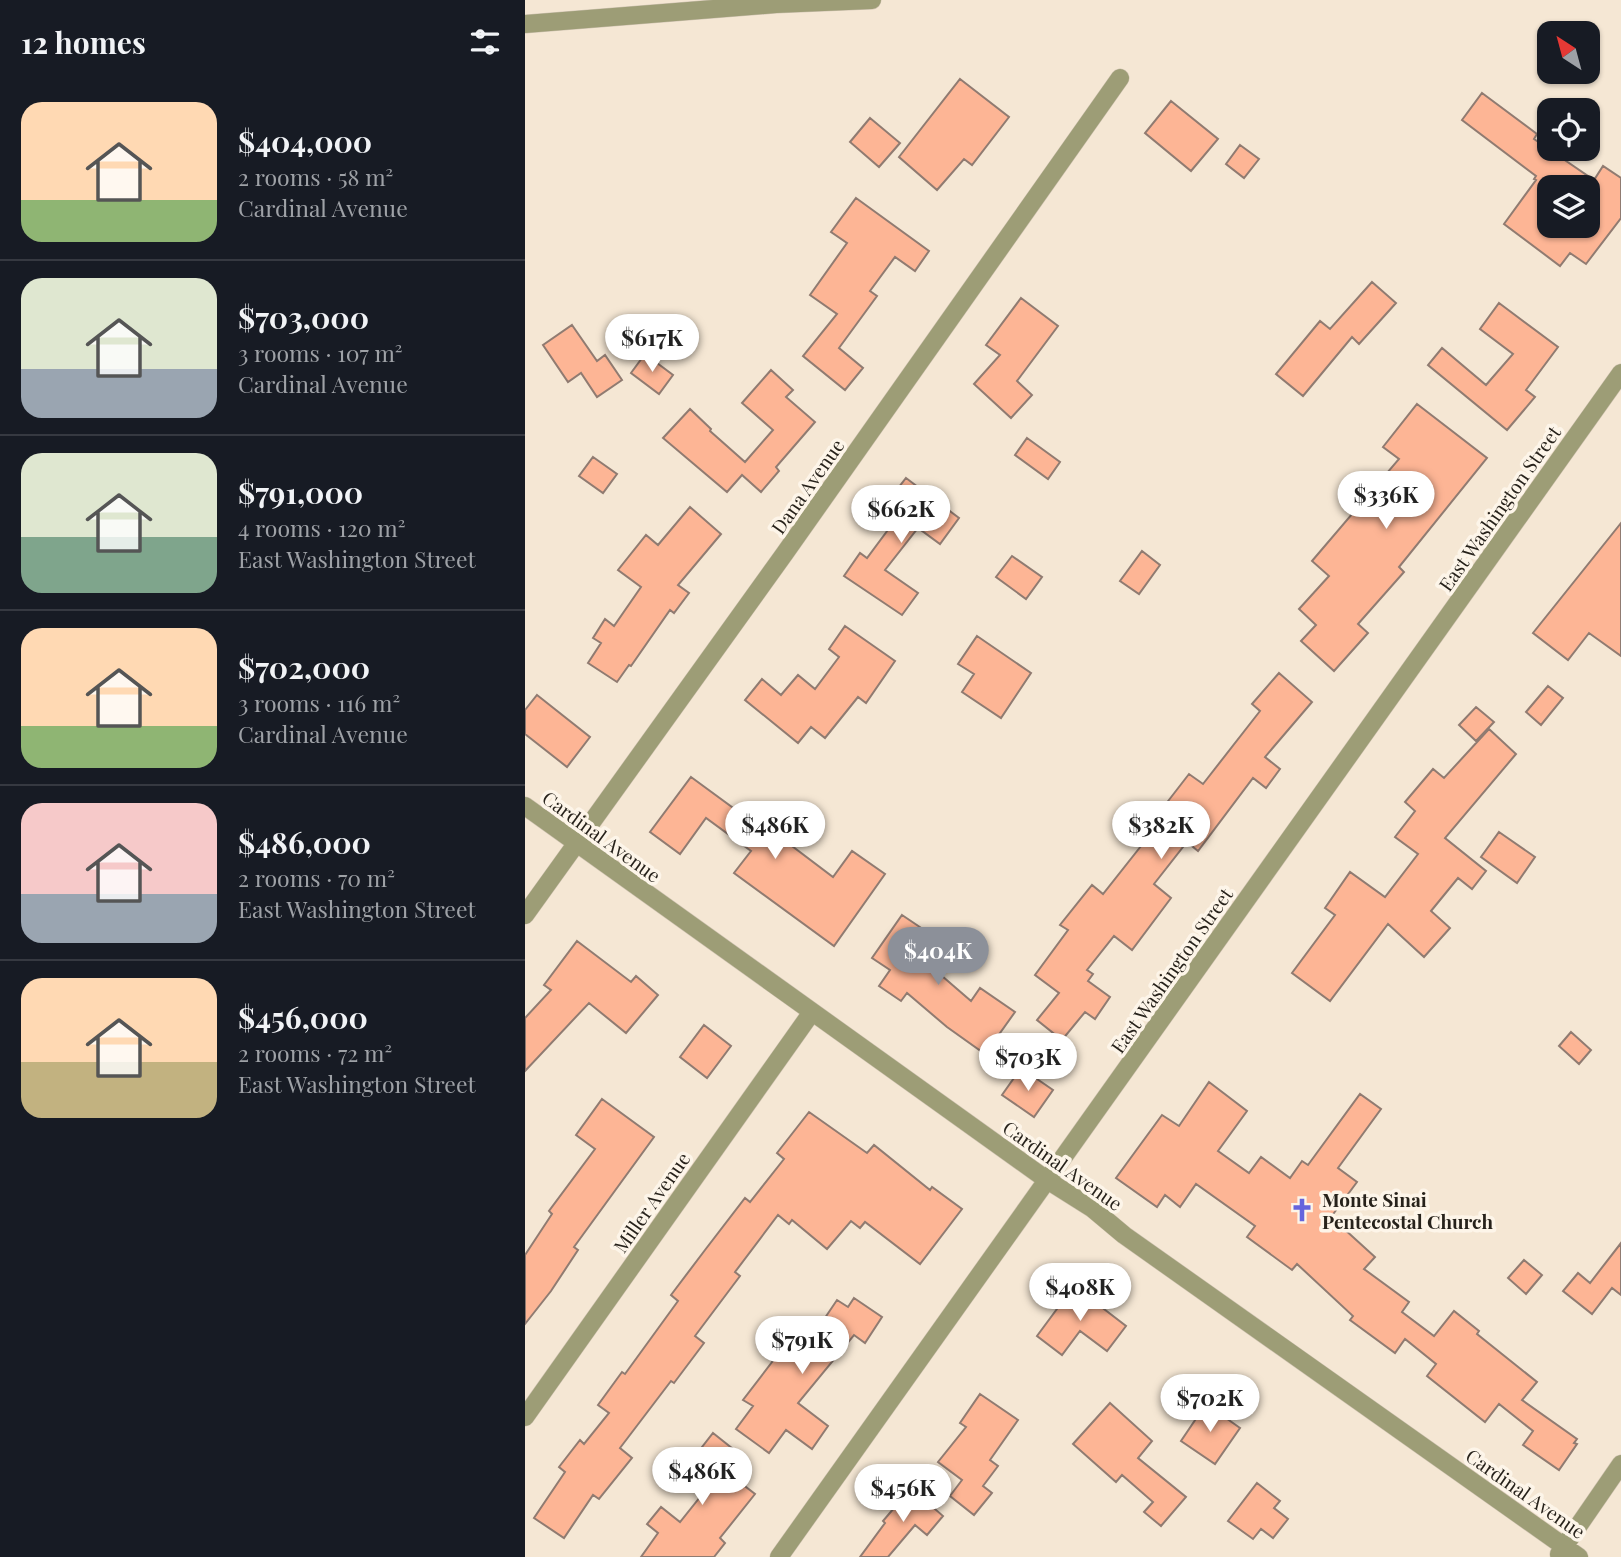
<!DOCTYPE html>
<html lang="en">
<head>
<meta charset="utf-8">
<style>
  :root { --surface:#171b24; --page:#242831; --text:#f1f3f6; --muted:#9ea1a6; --line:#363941; --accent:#8c9099 }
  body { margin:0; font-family:"Playfair Display",serif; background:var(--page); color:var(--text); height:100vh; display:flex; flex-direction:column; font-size:26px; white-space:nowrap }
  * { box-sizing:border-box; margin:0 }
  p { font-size:23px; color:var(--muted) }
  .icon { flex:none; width:38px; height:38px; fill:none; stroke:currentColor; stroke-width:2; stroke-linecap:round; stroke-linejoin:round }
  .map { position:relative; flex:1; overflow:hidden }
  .panel { display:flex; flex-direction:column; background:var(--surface); width:525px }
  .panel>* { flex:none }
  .needle { width:46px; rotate:324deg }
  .buttons { position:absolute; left:1012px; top:21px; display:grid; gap:14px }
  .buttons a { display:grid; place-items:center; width:63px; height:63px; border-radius:14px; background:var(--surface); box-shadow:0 2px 5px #0004; font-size:35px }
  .price { position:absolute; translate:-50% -60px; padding:0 16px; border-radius:24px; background:#fff; color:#222; font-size:23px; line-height:46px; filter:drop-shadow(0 2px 4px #0008) }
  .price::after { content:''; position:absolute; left:50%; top:42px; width:21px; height:16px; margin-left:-10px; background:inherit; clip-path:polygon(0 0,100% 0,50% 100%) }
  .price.active { background:var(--accent); color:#fff }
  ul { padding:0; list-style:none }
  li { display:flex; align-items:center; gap:21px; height:175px; padding:0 21px }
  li+li { border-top:2px solid var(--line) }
  li span { display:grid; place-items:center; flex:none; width:196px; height:140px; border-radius:21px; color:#555 }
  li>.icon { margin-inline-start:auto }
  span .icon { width:84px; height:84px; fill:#fffc; stroke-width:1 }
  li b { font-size:30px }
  h2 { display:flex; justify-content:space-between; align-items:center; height:84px; padding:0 21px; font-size:30px }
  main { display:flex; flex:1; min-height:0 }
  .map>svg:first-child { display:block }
  .building { fill:#fdb595; stroke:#907b71; stroke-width:2; fill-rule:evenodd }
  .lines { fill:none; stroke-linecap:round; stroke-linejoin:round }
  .minor-casing { stroke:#d0c4b3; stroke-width:19 }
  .minor { stroke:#9d9d76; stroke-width:18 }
  .labels { text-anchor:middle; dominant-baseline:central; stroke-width:7; stroke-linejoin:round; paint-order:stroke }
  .street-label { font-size:19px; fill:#27221b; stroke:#fdf5e9 }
  .poi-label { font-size:19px; font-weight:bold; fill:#27221b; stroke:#fdf5e9; text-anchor:start }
</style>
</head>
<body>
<main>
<section class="panel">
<h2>12 homes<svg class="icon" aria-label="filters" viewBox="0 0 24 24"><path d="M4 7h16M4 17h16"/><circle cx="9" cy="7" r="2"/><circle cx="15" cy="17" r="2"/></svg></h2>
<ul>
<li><span style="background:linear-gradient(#ffd9b3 70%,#8fb573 0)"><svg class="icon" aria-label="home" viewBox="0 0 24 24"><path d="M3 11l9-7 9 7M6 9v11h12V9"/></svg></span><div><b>$404,000</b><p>2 rooms · 58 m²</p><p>Cardinal Avenue</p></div></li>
<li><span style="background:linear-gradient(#dfe7d0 65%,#9aa5b1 0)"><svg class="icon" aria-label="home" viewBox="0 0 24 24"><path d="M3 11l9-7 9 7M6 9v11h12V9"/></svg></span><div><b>$703,000</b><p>3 rooms · 107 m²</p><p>Cardinal Avenue</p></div></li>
<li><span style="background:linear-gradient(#dfe7d0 60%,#7fa58c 0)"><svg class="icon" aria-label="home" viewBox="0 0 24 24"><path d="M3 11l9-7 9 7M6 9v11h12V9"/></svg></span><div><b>$791,000</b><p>4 rooms · 120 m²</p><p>East Washington Street</p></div></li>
<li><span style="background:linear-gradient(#ffd9b3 70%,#8fb573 0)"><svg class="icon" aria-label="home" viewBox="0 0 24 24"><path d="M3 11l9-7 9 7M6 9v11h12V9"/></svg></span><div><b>$702,000</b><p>3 rooms · 116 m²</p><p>Cardinal Avenue</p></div></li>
<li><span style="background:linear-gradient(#f6c9c9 65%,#9aa5b1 0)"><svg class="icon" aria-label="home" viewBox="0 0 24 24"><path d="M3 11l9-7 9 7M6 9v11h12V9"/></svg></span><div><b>$486,000</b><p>2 rooms · 70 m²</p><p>East Washington Street</p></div></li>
<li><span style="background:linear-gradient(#ffd9b3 60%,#c2b280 0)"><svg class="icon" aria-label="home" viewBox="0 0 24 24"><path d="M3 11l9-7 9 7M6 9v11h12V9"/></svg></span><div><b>$456,000</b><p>2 rooms · 72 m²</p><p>East Washington Street</p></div></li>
</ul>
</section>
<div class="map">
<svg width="1096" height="1557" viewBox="0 0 1096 1557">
  <rect width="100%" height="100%" fill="#f5e7d4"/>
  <path class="building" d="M435 79 484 117 447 165 439 159 412 190 374 157Z
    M957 93 1012 134 1009 139 1069 180 1078 166 1096 178V218L1061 264 1045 253 1035 266 979 224 1011 180 1009 179 1011 176 937 120ZM1024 187H1062V226H1024Z
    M646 101 693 139 666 171 620 133Z
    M345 118 375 143 354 167 325 142Z
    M715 145 734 159 719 178 701 164Z
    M331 198 404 251 390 271 370 257 345 291 352 296 314 348 338 368 320 390 278 356 312 314 285 295 322 243 306 232Z
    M847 282 871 303 834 344 827 337 778 396 751 374 795 321 805 329Z
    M496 298 533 326 492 381 507 395 486 418 449 384 475 355 461 345Z
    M974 303 1033 347 1001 390 1010 397 982 430 903 365 917 348 961 385 988 354 955 329Z
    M47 325 72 361 80 355 97 380 72 397 56 373 43 382 18 345Z
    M120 354 148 375 134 394 106 373Z
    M246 370 268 390 261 397 290 422 251 467 254 471 236 492 217 475 202 492 138 438 165 409 186 429 185 431 220 462 248 430 217 403Z
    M892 404 962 458 874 567 879 572 833 624 843 633 809 671 776 641 791 625 774 609 804 576 787 561 874 459 858 447Z
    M502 438 535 462 523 479 490 455Z
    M68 457 92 474 78 493 54 476Z
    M381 478 434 518 415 544 393 528 360 570 393 593 377 615 319 576 335 553 342 558 374 515 360 505Z
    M165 507 196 534 153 585 164 593 149 613 145 610 106 666 104 665 92 682 63 663 76 643 68 638 80 619 89 626 116 587 93 570 121 535 133 545Z
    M1096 523V656L1064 633 1043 660 1008 633Z
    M617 551 635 565 614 594 595 581Z
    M487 556 517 577 501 599 471 577Z
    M320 626 370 661 341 703 333 697 300 738 286 727 273 743 220 700 237 679 256 695 273 675 290 689 314 657 304 649Z
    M452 636 506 673 476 718 437 692 449 674 433 664Z
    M754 673 787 702 740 757 755 769 741 788 728 778 673 851 662 842 629 884 646 898 607 950 589 936 562 970 568 974 563 981 585 997 570 1019 560 1012 537 1040 512 1020 534 993 510 975 543 930 535 925 567 885 578 894 635 822 630 818 664 774 678 784 735 711 727 704Z
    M1023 686 1038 698 1016 725 1001 712Z
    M12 695 65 737 42 767 0 734V710Z
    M951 707 969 722 951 741 934 725Z
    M964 729 991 754 920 838 961 871 947 889 933 878 906 911 925 928 899 957 863 924 805 1001 767 973 810 915 800 908 825 872 860 897 893 854 870 837 890 811 880 802 908 769 919 778Z
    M166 777 222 818 233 803 275 835 267 846 308 877 327 851 360 874 309 946 209 873 226 851 181 818 155 854 125 832Z
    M974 832 1010 857 992 883 956 857Z
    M377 915 417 942 402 963 446 1001 455 988 490 1012 460 1054 422 1027 382 993 376 1001 354 986 365 970 347 958Z
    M52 941 106 982 111 976 133 995 101 1033 64 1003 0 1071V1018L26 990 19 985Z
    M179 1025 206 1046 182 1078 155 1057Z
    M1046 1032 1066 1050 1054 1064 1034 1046Z
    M496 1068 528 1090 509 1117 477 1095Z
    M684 1082 722 1111 693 1151 724 1173 736 1157 765 1178 777 1161 783 1165 835 1094 856 1109 813 1168 832 1182 806 1217 850 1257 839 1269 884 1302 877 1312 909 1336 929 1311 954 1331 952 1334 1012 1382 997 1400 1052 1439 1049 1443 1052 1444 1034 1470 998 1445 1008 1431 974 1404 960 1422 902 1376 911 1364 880 1339 870 1353 825 1320 828 1316 772 1264 767 1270 722 1237 730 1226 671 1184 655 1207 640 1195 632 1207 591 1178 637 1115 654 1126Z
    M77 1099 129 1137 49 1247 53 1250 26 1291 0 1324V1255L27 1214 24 1211 70 1149 51 1135Z
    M284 1112 342 1153 349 1145 405 1190 407 1187 437 1209 395 1264 340 1222 335 1228 326 1221 302 1249 267 1220 264 1224 253 1215 210 1272 215 1276 170 1336 179 1343 149 1383 146 1381 95 1448 107 1458 74 1499 68 1495 39 1538 9 1518 40 1472 34 1467 55 1440 59 1444 84 1413 73 1405 97 1372 100 1374 153 1301 146 1295 180 1250 220 1198 225 1202 259 1159 252 1153Z
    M1096 1243V1295L1087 1288 1067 1314 1038 1291 1053 1273 1065 1283Z
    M999 1260 1017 1275 1001 1294 983 1278Z
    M549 1286 601 1326 582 1351 555 1331 537 1355 512 1336Z
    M329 1298 357 1317 340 1343 329 1335 273 1403 303 1426 287 1449 261 1430 244 1453 211 1429 228 1406 218 1400 257 1349 251 1344 269 1322 287 1337 312 1300 323 1307Z
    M455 1394 493 1420 465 1460 473 1466 458 1486 467 1493 449 1515 425 1496 437 1480 413 1462 441 1427 435 1423Z
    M585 1403 627 1441 613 1458 661 1497 636 1526 619 1512 628 1502 597 1475 591 1482 548 1444Z
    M681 1404 715 1428 690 1464 656 1441Z
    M188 1433 213 1453 199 1470 230 1494 195 1538 200 1543 189 1557H116L133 1533 122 1524 136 1507 155 1522 179 1492 156 1474Z
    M732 1483 755 1501 749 1508 763 1519 748 1538 736 1529 728 1539 703 1521Z
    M386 1488 418 1516 402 1535 390 1525 363 1557H335L360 1523 358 1521Z"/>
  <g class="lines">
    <g class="minor-casing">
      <path id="minor" d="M0 24 251 4 347 0
        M0 806 522 1180 568 1209 599 1235 1054 1557
        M0 915 260 553 595 78
        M0 1417 287 1012
        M1034 1554 1096 1464
        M254 1557 1096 373"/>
    </g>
    <use href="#minor" class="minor"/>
  </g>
  <defs>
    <g id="church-bare" transform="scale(1.89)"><path d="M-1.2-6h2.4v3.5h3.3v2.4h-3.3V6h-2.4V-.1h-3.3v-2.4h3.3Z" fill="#6564dd" stroke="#fdf5e9" stroke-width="2.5" paint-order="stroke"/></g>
  </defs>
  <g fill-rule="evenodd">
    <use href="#church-bare" x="777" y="1210"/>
  </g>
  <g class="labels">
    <g class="street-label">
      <text transform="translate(282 486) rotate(-55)">Dana Avenue</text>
      <text transform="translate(974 508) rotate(-55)">East Washington Street</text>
      <text transform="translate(77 836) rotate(36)">Cardinal Avenue</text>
      <text transform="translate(646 970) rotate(-55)">East Washington Street</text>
      <text transform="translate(538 1165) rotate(35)">Cardinal Avenue</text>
      <text transform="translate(126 1202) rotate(-55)">Miller Avenue</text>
      <text transform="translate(1001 1493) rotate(35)">Cardinal Avenue</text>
    </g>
    <g class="poi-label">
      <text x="797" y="1199">Monte Sinai<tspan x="797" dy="22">Pentecostal Church</tspan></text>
    </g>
  </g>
</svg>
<div class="buttons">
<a><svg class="needle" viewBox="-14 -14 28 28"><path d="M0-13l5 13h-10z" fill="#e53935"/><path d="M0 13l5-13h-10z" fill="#9ea1a6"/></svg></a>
<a><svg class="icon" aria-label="locate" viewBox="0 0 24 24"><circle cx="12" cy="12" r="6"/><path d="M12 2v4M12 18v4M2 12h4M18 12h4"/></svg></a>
<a><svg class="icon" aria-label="layers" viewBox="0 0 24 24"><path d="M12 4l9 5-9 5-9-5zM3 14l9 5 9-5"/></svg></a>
</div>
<b class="price" style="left:127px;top:374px">$617K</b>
<b class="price" style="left:861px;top:531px">$336K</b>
<b class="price" style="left:376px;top:545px">$662K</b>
<b class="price" style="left:250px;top:861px">$486K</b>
<b class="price" style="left:636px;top:861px">$382K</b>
<b class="price active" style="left:413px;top:987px">$404K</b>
<b class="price" style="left:503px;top:1093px">$703K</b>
<b class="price" style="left:555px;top:1323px">$408K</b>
<b class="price" style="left:277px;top:1376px">$791K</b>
<b class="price" style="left:685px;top:1434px">$702K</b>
<b class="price" style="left:177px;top:1507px">$486K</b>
<b class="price" style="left:378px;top:1524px">$456K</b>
</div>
</main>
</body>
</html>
